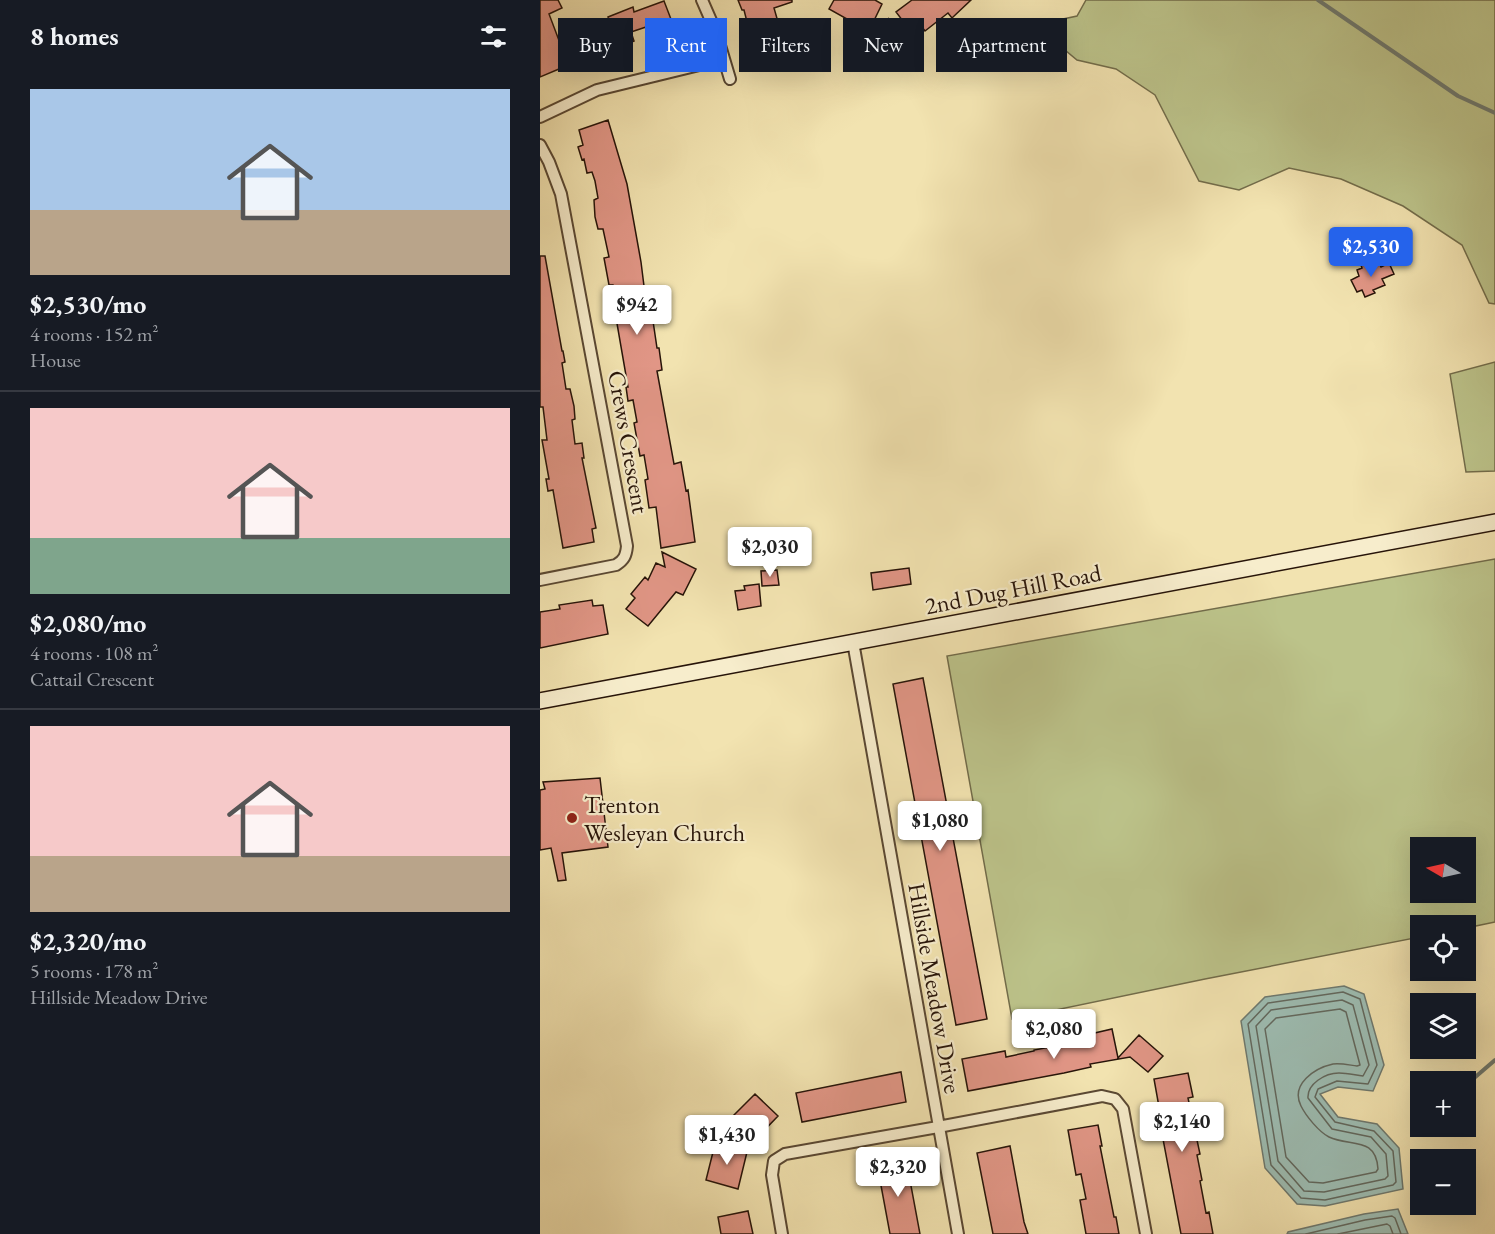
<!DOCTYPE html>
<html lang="en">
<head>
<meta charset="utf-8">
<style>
  :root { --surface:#171b24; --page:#242831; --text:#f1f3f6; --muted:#9ea1a6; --line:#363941; --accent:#2563eb }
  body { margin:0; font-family:"EB Garamond",serif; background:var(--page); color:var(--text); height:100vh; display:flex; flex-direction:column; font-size:22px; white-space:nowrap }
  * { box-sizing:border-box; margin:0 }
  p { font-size:20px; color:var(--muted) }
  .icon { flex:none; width:33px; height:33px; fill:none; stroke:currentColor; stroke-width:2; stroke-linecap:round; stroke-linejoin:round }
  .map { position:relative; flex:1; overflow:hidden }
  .side { display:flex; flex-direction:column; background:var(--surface); width:540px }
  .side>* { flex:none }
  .guide { position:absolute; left:18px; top:18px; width:570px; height:54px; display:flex; gap:12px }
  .needle { width:39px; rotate:279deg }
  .buttons { position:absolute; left:870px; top:837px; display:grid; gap:12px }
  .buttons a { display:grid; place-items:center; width:66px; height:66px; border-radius:0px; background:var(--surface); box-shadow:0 6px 24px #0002; font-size:30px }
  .price { position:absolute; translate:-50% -51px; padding:0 14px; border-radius:6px; background:#fff; color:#222; font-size:20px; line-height:39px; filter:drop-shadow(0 2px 3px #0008) }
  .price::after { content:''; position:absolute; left:50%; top:36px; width:18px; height:14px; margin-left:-9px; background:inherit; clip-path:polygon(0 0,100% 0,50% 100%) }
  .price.active { background:var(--accent); color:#fff }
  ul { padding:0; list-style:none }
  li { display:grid; align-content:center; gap:12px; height:318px; padding:0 30px }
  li+li { border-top:2px solid var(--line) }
  li span { display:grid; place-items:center; height:186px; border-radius:0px; color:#555 }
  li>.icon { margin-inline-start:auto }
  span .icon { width:108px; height:108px; fill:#fffc; stroke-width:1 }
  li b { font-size:26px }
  h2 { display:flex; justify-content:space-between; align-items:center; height:72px; padding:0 30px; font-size:26px }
  .chip { padding:0 21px; border-radius:0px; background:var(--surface); box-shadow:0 6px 24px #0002; font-size:21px; line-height:54px }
  .chip.active { background:var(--accent); color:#fff }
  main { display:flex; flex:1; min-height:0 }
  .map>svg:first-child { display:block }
  .green { fill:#bcc38a; stroke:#726c4a; stroke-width:1.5; fill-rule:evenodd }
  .water { fill:#9dbdb3; stroke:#6e796f; stroke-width:1.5 }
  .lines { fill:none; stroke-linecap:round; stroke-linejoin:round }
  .shore { stroke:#62685e; stroke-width:1.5 }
  .stream { stroke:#6e796f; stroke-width:4 }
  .building { fill:#e19686; stroke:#271409; stroke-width:1.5 }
  .street-casing { stroke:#5a4833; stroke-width:14 }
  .secondary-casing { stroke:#271409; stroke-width:18 }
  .street { stroke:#f7edcc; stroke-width:10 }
  .secondary { stroke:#f7edcc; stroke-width:15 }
  .poi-dot { fill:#8f2418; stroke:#f7edcc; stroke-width:2 }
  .labels { text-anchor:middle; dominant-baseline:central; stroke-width:4.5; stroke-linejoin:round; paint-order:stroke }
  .street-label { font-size:24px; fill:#271409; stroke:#f7edcc }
  .poi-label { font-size:24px; fill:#271409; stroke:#f7edcc; text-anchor:start }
</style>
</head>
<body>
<main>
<section class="side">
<h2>8 homes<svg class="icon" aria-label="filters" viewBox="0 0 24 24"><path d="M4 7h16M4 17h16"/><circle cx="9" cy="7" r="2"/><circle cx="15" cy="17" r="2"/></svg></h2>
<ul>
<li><span style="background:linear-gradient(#a9c7e8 65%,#b9a48a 0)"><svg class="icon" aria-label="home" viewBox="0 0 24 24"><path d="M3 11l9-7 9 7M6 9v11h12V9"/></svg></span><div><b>$2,530/mo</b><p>4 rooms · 152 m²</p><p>House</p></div></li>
<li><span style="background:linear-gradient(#f6c9c9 70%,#7fa58c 0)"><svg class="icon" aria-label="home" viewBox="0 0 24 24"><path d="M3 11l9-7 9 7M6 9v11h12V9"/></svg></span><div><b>$2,080/mo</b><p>4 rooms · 108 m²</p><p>Cattail Crescent</p></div></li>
<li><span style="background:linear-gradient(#f6c9c9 70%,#b9a48a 0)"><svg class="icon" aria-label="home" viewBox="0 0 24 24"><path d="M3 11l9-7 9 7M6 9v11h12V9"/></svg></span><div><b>$2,320/mo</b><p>5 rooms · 178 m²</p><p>Hillside Meadow Drive</p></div></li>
</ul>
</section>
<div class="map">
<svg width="955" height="1234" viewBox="0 0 955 1234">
  <rect width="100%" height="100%" fill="#f2e3b0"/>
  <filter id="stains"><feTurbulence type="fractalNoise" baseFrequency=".00333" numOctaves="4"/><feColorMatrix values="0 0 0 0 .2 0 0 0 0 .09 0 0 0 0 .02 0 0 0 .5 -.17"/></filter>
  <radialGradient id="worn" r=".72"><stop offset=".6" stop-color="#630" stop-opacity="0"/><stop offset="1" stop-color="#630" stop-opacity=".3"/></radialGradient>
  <path class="green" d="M546 0H955V304L949 303 922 245 863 206 801 179 749 168 699 190 659 181 615 95 576 69 537 60 495 25 537 16Z
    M955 362V471L926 472 910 374Z
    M955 559V922L926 928V926H880V937L665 979 472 1019 407 656ZM880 848H926V892H880Z"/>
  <path class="water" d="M804 986 824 994 844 1065 833 1091 798 1087 780 1094 798 1117 837 1124 859 1148 863 1189 785 1206 757 1204 725 1168 701 1021 725 997Z
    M858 1209 868 1234H747L748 1232 824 1214Z"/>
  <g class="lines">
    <path class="shore" d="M803 992 820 999 837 1065 828 1084 797 1081 778 1089 775 1097 795 1122 834 1131 853 1151 856 1182 853 1185 785 1200 761 1198 731 1165 708 1024 728 1003Z
      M802 1000 813 1005 829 1065 823 1076C815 1075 807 1073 799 1073 785 1073 767 1084 768 1098L792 1129 831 1137 846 1154 848 1176 845 1179 784 1192 764 1191 738 1161 716 1026 731 1010Z
      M800 1009 806 1012 820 1065 817 1066C809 1065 801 1063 793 1064 775 1068 750 1084 761 1106 766 1116 779 1132 789 1137 810 1147 836 1136 838 1169L836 1172 783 1183 769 1182 746 1157 725 1029 736 1018Z
      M766 1234 825 1220 852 1216 855 1218 861 1234
      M798 1234 847 1224 850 1226 853 1234"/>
    <path class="stream" d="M778 0 918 96 955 113
      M926 1085 955 1060"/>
  </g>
  <path class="building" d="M0 0H18L22 8 9 14 23 51 29 49 34 61 25 64 26 66 0 77Z
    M198 0H252V2L234 8 244 43 248 42 253 65 230 70 224 59 217 61 204 10H202Z
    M294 0H335L342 4 327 35 349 18 337 43 312 31 316 24 289 9Z
    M372 0H431L412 18 408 13 385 31 382 27 379 29 375 24 369 29 356 12Z
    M124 1 134 27 112 35 109 26 91 32 94 41 79 47 78 44 64 50 62 44 53 47 46 29 69 20 68 17 93 7 94 12Z
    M68 120 87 184 101 262 105 294H109L117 348H119L122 370 117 371 134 464 141 462 146 491 148 490 155 542 121 548 116 507 109 508 105 480 108 479 104 455 100 456 94 423 97 422 93 400 88 401 86 387H88L75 312H77L73 285H69L64 258 69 257 63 229H58L55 217 54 200 58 198 55 181 52 172 47 173 44 159 42 160 38 147 43 145 39 130Z
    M0 256H5L22 351H23L25 362 22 363 26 389H30L34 406 35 419 32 420 35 444 42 443 44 458H42L56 528 52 529 54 542 23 548 13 490 8 491 6 479H9L2 440H7L3 407H0Z
    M832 261 834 265 839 263 841 267 849 263 854 274 842 279 845 285 833 290 835 293 825 297 822 290 817 292 811 280 819 276 817 270 822 268 821 265Z
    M122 552 156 569 143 595 136 592 108 626 86 609 95 598 91 594 105 577 108 580 116 563 125 567Z
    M369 568 371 584 333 590 331 573Z
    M237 570 239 585 222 586 221 571Z
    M219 584 221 606 198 610 195 591 205 590 204 586Z
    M52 600 53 606 63 605 68 634 0 648V612L20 609 19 605Z
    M383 678 447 1019 416 1025 353 684Z
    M60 778 68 847 22 853 26 880 18 881 11 848 0 850V790L5 789 3 782Z
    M572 1029 578 1058 599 1035 623 1056 608 1072 590 1057 550 1064 551 1067 524 1073 428 1091 422 1059 465 1051 466 1057 494 1051V1050L521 1045 520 1041Z
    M361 1072 366 1102 262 1122 256 1093Z
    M648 1073 653 1097 648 1098 660 1154 657 1155 662 1180 660 1181 666 1213 669 1212 673 1234H641L619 1118H621L614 1079Z
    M215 1094 238 1116 212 1143 189 1120Z
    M558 1125 562 1146H560L574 1217H576L579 1234H546L540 1200 546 1199 541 1174 536 1175 528 1130Z
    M175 1144 207 1152 198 1189 166 1180Z
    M470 1146 484 1222 488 1234H453L437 1153Z
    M366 1159 380 1234H350L337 1164Z
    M208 1211 213 1234H181L178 1217Z"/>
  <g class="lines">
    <g class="street-casing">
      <path id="street" d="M162 0 176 32 190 79
        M0 117 57 90 184 59
        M0 145 9 162 21 194 87 546C86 556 84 560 76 565L0 580
        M313 642 418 1234
        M242 1234 232 1175 234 1161 245 1154 398 1127 562 1096 575 1099 583 1109 606 1234"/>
    </g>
    <g class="secondary-casing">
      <path id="secondary" d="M0 701 955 522"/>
    </g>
    <use href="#street" class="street"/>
    <use href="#secondary" class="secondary"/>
  </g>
  <circle class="poi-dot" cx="32" cy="818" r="6"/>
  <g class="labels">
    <g class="street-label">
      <text transform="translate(89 442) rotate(80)">Crews Crescent</text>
      <text transform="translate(473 589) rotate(-11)">2nd Dug Hill Road</text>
      <text transform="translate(395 988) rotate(80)">Hillside Meadow Drive</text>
    </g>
    <g class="poi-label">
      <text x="44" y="804">Trenton<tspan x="44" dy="28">Wesleyan Church</tspan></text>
    </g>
  </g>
  <rect width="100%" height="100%" filter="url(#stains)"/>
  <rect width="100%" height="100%" fill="url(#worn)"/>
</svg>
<div class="buttons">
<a><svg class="needle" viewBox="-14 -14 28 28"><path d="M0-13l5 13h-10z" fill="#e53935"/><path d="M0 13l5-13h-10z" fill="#9ea1a6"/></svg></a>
<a><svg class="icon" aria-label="locate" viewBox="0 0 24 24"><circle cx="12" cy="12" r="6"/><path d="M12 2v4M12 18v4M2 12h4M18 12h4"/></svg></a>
<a><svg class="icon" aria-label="layers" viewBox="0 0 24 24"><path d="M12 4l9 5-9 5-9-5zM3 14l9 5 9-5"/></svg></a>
<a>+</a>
<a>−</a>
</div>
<b class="price active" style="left:831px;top:278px">$2,530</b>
<b class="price" style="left:97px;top:336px">$942</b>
<b class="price" style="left:230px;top:578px">$2,030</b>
<b class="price" style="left:400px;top:852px">$1,080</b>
<b class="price" style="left:514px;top:1060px">$2,080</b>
<b class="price" style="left:642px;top:1153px">$2,140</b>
<b class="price" style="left:187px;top:1166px">$1,430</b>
<b class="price" style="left:358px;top:1198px">$2,320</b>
<div class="guide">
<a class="chip">Buy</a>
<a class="chip active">Rent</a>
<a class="chip">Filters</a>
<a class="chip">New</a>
<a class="chip">Apartment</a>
</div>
</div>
</main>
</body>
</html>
